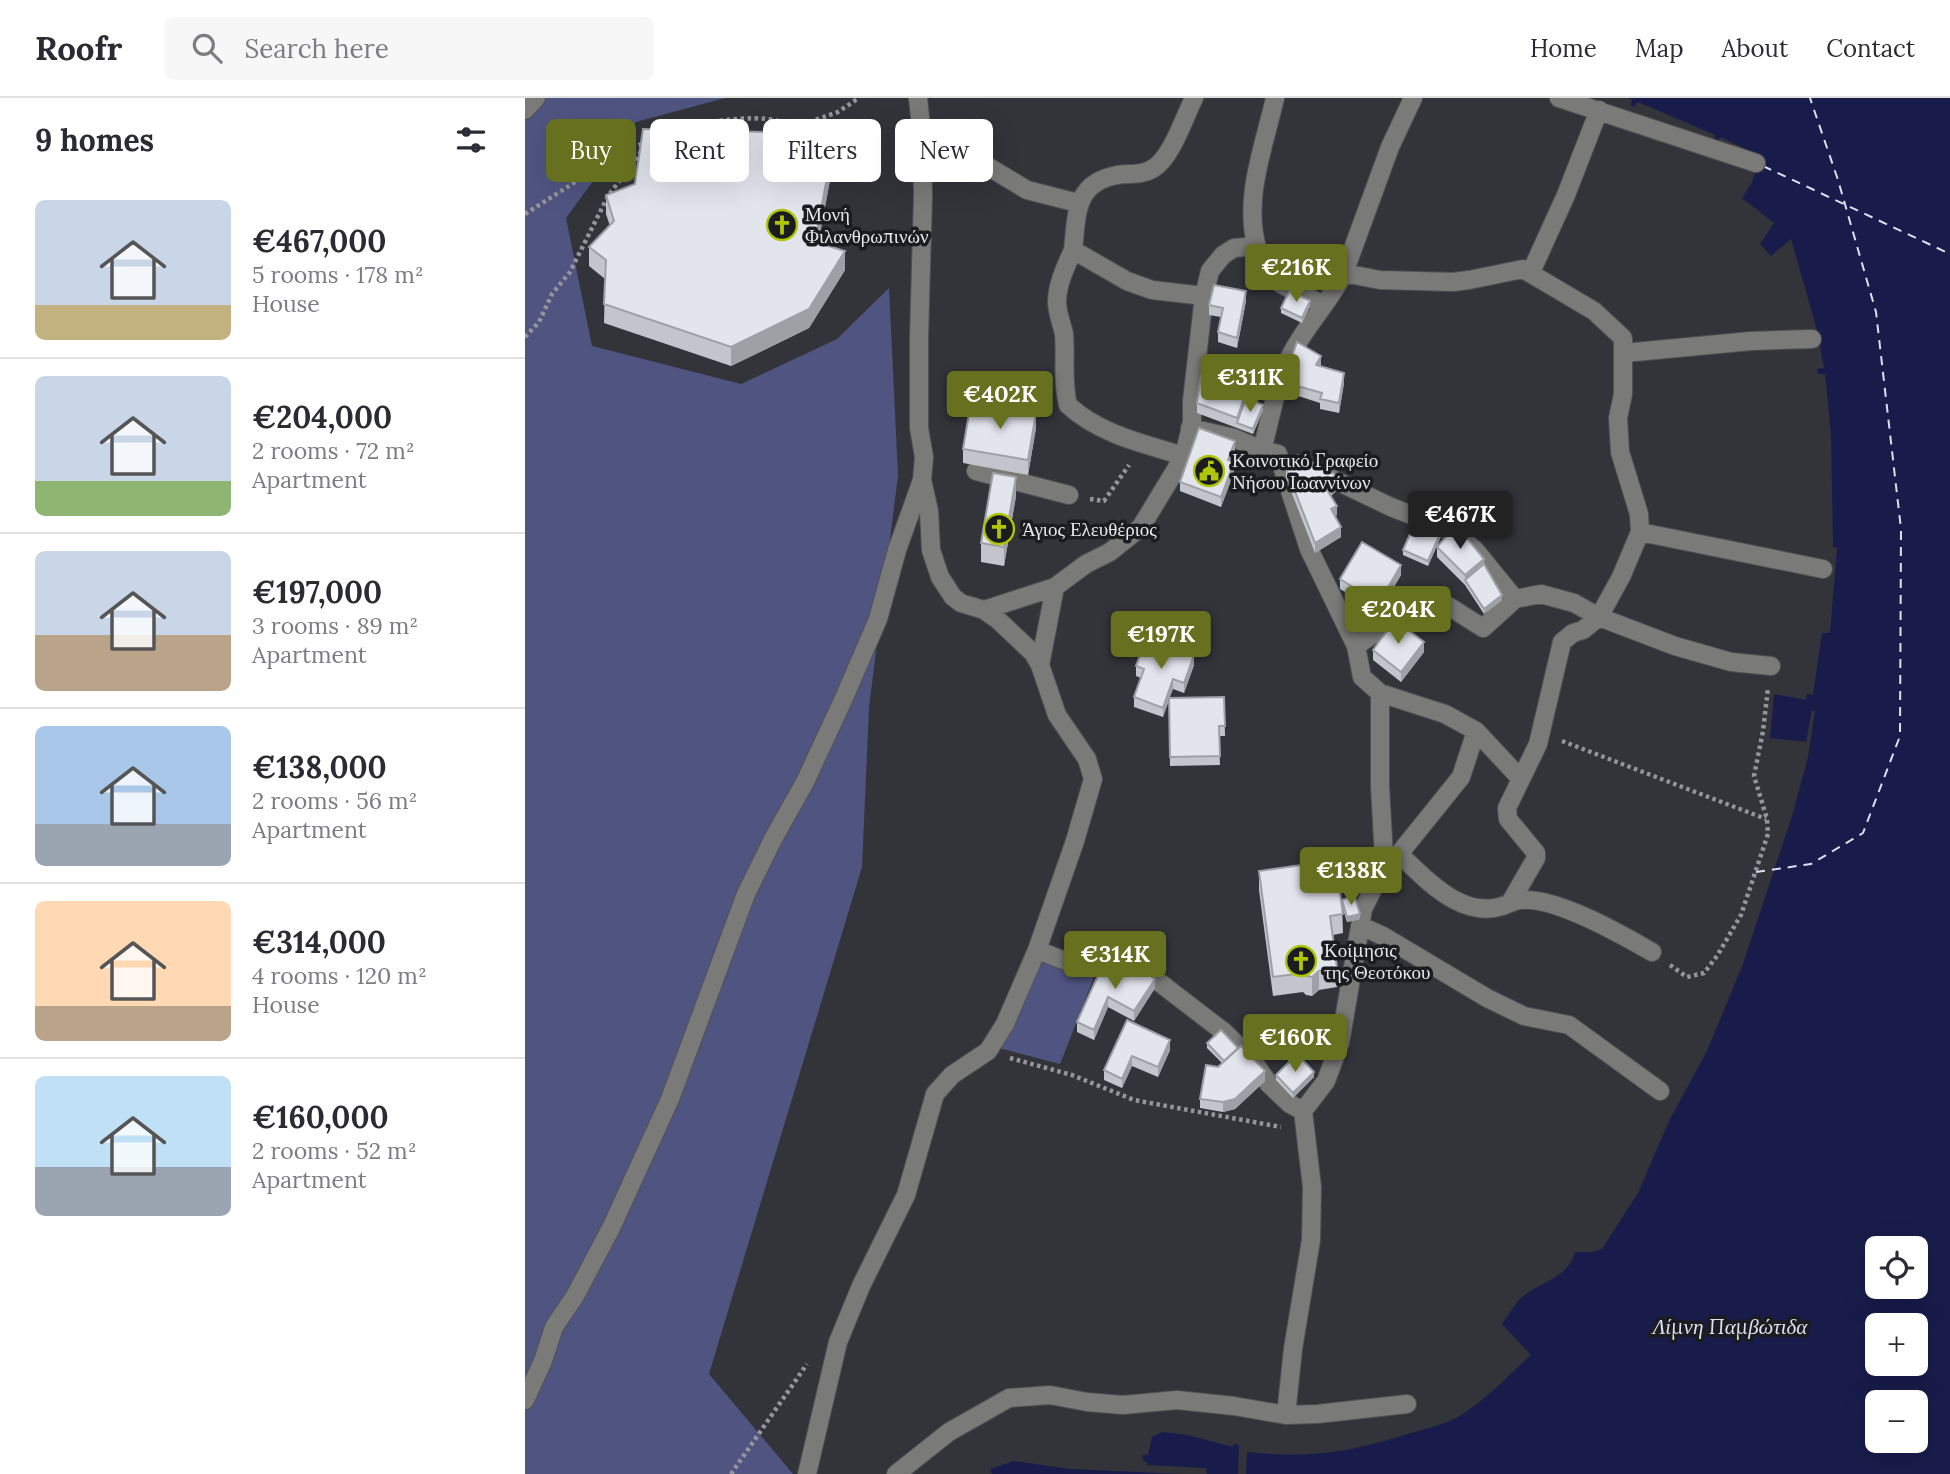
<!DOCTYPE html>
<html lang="en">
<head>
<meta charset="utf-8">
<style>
  :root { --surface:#fff; --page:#f7f7f7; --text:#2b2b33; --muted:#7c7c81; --line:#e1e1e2; --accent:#66701f }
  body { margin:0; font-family:Lora,serif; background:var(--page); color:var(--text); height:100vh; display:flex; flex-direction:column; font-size:26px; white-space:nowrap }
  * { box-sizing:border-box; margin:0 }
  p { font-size:23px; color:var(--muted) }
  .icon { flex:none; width:38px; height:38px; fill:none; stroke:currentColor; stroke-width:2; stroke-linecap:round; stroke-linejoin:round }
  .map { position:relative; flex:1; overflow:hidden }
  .panel { display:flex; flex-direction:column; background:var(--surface); width:525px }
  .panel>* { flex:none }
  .guide { position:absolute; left:21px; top:21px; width:665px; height:63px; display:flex; gap:14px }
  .fabs { position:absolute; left:1340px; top:1138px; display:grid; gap:14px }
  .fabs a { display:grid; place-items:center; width:63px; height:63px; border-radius:10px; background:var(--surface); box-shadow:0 7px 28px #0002; font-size:35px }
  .price { position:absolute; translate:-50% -60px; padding:0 16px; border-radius:7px; background:var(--accent); color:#fff; font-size:23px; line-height:46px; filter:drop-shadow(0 2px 4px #0008) }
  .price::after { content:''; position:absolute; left:50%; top:42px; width:21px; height:16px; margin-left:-10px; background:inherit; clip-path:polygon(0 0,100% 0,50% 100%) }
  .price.current { background:#222; color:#fff }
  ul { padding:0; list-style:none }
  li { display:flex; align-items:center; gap:21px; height:175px; padding:0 35px }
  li+li { border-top:2px solid var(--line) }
  li span { display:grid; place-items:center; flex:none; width:196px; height:140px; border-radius:10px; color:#555 }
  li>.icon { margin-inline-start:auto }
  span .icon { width:84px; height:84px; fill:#fffc; stroke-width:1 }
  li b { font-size:30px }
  h2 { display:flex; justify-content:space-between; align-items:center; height:84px; padding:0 35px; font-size:30px }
  .pill { padding:0 24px; border-radius:10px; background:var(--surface); box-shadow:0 7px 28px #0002; font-size:24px; line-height:63px }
  .pill.current { background:var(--accent); color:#fff }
  header { display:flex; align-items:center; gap:42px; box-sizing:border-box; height:98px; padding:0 35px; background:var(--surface); border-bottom:2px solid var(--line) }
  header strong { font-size:33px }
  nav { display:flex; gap:38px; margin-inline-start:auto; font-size:24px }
  .search { width:490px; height:63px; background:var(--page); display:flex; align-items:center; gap:18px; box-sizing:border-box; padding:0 24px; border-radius:10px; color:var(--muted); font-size:26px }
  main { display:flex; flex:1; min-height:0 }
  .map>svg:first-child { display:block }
  .green { fill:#4f5580 }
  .water { fill:#191b4a; fill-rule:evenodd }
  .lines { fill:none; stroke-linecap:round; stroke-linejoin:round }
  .ferry { stroke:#dce0f1; stroke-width:2; stroke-dasharray:9 7; stroke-linecap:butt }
  .minor-casing { stroke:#505156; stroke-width:20 }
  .path { stroke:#95969b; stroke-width:4.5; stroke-dasharray:3.5 3.5; stroke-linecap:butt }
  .minor { stroke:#7a7b78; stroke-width:18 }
  .wall { fill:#c3c5cc }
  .shaded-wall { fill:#9fa0a6 }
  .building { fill:#e3e5ed; stroke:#9fa0a6; stroke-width:2 }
  .labels { text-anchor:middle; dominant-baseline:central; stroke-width:7; stroke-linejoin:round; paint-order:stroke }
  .poi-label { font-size:19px; fill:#e7e8ec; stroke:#1b1c1f; text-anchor:start }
  .water-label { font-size:21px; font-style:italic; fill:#dce0f1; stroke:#1b1c1f }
</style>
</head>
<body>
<header>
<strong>Roofr</strong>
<div class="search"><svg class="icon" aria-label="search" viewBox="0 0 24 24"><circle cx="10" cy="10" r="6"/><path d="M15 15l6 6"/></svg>Search here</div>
<nav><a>Home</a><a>Map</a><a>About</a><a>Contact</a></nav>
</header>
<main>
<section class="panel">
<h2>9 homes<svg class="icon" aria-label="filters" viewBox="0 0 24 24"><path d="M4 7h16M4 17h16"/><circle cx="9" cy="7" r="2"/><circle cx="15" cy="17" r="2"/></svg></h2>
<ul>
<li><span style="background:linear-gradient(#c9d6e8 75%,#c2b280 0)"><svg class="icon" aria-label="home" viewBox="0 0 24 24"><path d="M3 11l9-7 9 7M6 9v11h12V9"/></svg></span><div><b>€467,000</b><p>5 rooms · 178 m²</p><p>House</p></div></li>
<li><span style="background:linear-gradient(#c9d6e8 75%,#8fb573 0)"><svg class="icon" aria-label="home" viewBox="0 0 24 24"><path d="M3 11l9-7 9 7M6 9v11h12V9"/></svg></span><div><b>€204,000</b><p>2 rooms · 72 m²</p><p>Apartment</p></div></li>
<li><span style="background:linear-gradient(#c9d6e8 60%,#b9a48a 0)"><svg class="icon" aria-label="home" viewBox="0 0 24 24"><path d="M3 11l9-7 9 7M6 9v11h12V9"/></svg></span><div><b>€197,000</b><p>3 rooms · 89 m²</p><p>Apartment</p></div></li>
<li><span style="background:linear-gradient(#a9c7e8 70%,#9aa5b1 0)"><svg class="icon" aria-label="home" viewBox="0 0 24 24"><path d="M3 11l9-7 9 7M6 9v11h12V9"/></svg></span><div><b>€138,000</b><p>2 rooms · 56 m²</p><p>Apartment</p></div></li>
<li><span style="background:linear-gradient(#ffd9b3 75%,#b9a48a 0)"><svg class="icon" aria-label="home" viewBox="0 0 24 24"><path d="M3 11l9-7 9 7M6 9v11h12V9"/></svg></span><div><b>€314,000</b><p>4 rooms · 120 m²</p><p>House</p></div></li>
<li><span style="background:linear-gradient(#bfe0f5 65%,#9aa5b1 0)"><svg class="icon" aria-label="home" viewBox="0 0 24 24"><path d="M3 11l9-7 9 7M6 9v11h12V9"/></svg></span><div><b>€160,000</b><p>2 rooms · 52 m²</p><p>Apartment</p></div></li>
</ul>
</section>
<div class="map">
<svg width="1425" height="1376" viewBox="0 0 1425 1376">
  <rect width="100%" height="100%" fill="#33343a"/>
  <path class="green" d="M0 0H200L111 24 41 120 67 248 216 286 312 241 364 190 373 377 344 609 337 769 184 1276 268 1376H0Z
    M515 857 570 877 535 966 474 950Z"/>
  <path class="water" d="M1103 0H1425V1376H721L722 1354C785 1361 826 1354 886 1335 903 1330 922 1326 936 1317 962 1301 984 1277 1006 1257L977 1226C983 1218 988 1209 994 1202 1011 1184 1043 1182 1050 1154H1067L1077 1151 1113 1095 1145 1021 1182 953 1218 866 1268 715 1283 659 1290 613 1287 612 1281 644 1245 640 1249 596 1281 602 1282 596 1288 597 1297 535H1305L1312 450 1308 449 1306 336 1300 276H1293L1292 271 1299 270 1292 232 1266 141 1246 158 1235 146 1249 125 1217 100 1227 84 1236 58 1195 39 1192 45 1188 43 1190 37 1118 6 1112 4 1109 9 1106 7 1107 2ZM1353 1150H1391V1188H1353ZM1353 1227H1391V1265H1353ZM1353 1304H1391V1342H1353Z
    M638 1334 662 1337 708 1349 709 1346 714 1347 713 1376H682L681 1370 622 1367V1364L618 1363V1357H623L627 1339Z
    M489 1363 545 1371 656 1376H467L465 1371Z"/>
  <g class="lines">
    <path class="ferry" d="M1238 68 1425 156
      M1231 774 1286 766 1338 735 1375 638 1376 431 1351 214 1313 82 1285 0"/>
    <g class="minor-casing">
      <path id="minor" d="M393 0 397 38 398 98 394 239V330L399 359 397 382 404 413 406 452 415 479 428 499 436 505 459 512 472 521 508 555 515 567 532 617 562 661 568 681 550 743 512 852
        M669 0C659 20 647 58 629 70 616 78 606 75 592 77 549 85 552 117 548 152L602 183 627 192 679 198
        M1034 0 1231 65
        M0 12 11 0
        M397 38 417 41 502 92 553 105
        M548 152C541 168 532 186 532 204 532 215 537 226 539 236 541 260 537 284 543 307 574 336 619 346 659 358
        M733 153C717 103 739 49 750 0
        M1006 174 1041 97 1074 12
        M819 175 855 182 928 184 944 182 998 171 1069 213 1098 240V296L1093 320 1095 354 1114 416 1115 434 1096 479 1074 519 1058 532 1048 535 1037 544 1013 646 982 710 983 721 1011 755V760L985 805C941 826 904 784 874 756L859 760
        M1099 255 1226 243 1287 241
        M665 330 709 340 737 352 753 356 784 451 831 548 837 579 855 595V688L859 760 853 781 838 811 815 945 801 983 778 1013 787 1089 786 1142 768 1251 761 1317
        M737 352C746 319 751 283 768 253 783 225 805 203 819 175L865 49 888 0
        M451 373 544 397
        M795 375 866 409 927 433 950 452 990 501
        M1115 434 1298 471
        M459 512 530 489 561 466 585 454 616 429 659 358 667 324V303L679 198 685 173 698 157 709 150 721 149 733 153C751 197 763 184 797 207
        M831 548 857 530 878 528 920 506 958 530 990 501 1016 496 1049 505 1074 519 1150 548 1206 564 1246 568
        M515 567 530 489
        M855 595 920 616 951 633 996 681
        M874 756 936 679 951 633
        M985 805C1016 789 1099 838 1127 854
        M836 828 858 838 962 900 999 918 1044 927 1135 993
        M0 1302 18 1263 29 1229 50 1198 86 1130 145 1001 221 796 248 741 280 684 319 600 353 521 372 452 397 382
        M282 1376 313 1244 336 1188 381 1097 410 996 427 977 463 953 480 926 512 852C529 858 549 869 568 867 582 865 580 856 600 858L699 934 725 959 744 986 765 1006 778 1013
        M371 1376 424 1334 484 1300 525 1297 562 1304 598 1307 652 1302 709 1308 761 1317 792 1316 882 1306"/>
    </g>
    <path class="path" d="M147 34C171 24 228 16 253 23 258 24 263 27 268 30
      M238 40 313 14 334 0
      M0 116 99 53 119 45
      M0 239 14 224 27 196 45 174 83 98 118 51
      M565 401 579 403 604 367
      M1037 643 1241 721
      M1145 867 1162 879 1179 875 1192 858 1216 817 1243 736 1242 721 1229 678 1238 633 1243 590
      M485 960 547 977 609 1002 756 1029
      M206 1376 282 1266"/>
    <use href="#minor" class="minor"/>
  </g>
  <path class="wall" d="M242 47 306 77 293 145 320 172 284 230 206 268 79 225 80 181 64 168V149L85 128 81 116V97Z
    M721 203 712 250 693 244V234L696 219 684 217V207Z
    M785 208 777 225 756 215V210Z
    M796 268 795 269 819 285 814 315 795 311V305L758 293V284Z
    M721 300 738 312 728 336 672 315V305Z
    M511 330 503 377 438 365V351Z
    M710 353 706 364 709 374 696 409 655 393V384Z
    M761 370 815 389 806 398 812 417 810 418 816 439 790 455 761 380Z
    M491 398 479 468 456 464V445Z
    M918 434 903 468 878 457V452Z
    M912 449 959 466 977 502 959 516 940 487 912 459Z
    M876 477 854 514 815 491V481Z
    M848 552 899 554 876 584 848 562Z
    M669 567 659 595 648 591 644 600 699 599 700 638H694L695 667 645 668 644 602 638 619 609 609V599L616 580 611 578V568Z
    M734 773 801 788 817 802 835 821 822 824 817 808 818 835 808 837 812 870V889L794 892 787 898 781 897 778 894 748 898 734 792Z
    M594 873 630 890 609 923 583 909 569 942 552 934V924Z
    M602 922 645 952 633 979 607 968 597 990 579 982V972Z
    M682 945 740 983 710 1011 698 1014 675 1010V1001L693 969 697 965 682 950Z
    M751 977 789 979 768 1000 751 982Z"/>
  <path class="shaded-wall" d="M306 58V77L290 163V144Z
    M320 153V172L284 230 206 268V249Z
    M721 193V203L712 250V240Z
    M785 203V208L777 225V220Z
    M796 258V268L791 277V267Z
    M819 275V285L814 315V305Z
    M721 295V305L712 325V320Z
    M738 307V312L728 336V331Z
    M511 315V330L503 377V362Z
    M710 343V353L703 372V362Z
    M709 364V374L696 409V399Z
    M491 379V398L479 468V449Z
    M815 379V389L802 402V392Z
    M812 408V417L806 421V411Z
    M816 429V439L790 455V445Z
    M918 429V434L903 468V463Z
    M959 461V471L940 482V477Z
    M876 467V477L854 514V505Z
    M977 497V502L959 516V511Z
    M899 544V554L876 584V574Z
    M669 557V567L659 595V585Z
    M648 581V591L638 619V610Z
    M835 816V821L822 824V819Z
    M794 873V892L787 898V879Z
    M630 881V890L609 923V913Z
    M583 899V909L569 942V932Z
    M645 942V952L633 979V969Z
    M607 958V968L597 990V981Z
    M740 973V983L710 1011 698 1014V1004Z
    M789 974V979L768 1000V995Z"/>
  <path class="building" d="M118 31 241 34 242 47 306 58 290 144 320 153 284 211 206 249 79 206 81 162 64 149 89 123 81 97 110 86Z
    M689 187 721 193 712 240 693 234 698 210 684 207Z
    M765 192 785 203 777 220 756 210Z
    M772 244 796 258 791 267 819 275 814 305 795 301 797 295 758 284Z
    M676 278 721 295 712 320 672 305Z
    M721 300 738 307 728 331 712 325Z
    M446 304 511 315 503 362 438 351Z
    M674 330 710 343 703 362 709 364 696 399 655 384Z
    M773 357 815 379 802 392 812 408 806 411 816 429 790 445 761 370Z
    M468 375 491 379 479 449 456 445Z
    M893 418 918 429 903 463 878 452Z
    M931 427 959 461 940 477 912 449Z
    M837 444 876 467 854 505 815 481Z
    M959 466 977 497 959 511 940 482Z
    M870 522 899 544 876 574 848 552Z
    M621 540 669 557 659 585 648 581 638 610 609 599 619 571 611 568Z
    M699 599 700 628H694L695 658 645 659 644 600Z
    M799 764 801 788 814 787 818 816 805 818 812 870 794 873 787 879 781 878 778 875 748 879 734 773Z
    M829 797 835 816 822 819 817 802Z
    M602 861 630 881 609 913 583 899 569 932 552 924 579 864 594 873Z
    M602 922 645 942 633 969 607 958 597 981 579 972Z
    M696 932 713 950 699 963 682 945Z
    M716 948 740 973 710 1001 698 1004 675 1001 681 967 693 969Z
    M772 956 789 974 768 995 751 977Z"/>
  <defs>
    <g id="church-ring" transform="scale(1.575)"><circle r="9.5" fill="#1b1c1f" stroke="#afc506" stroke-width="1.5"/><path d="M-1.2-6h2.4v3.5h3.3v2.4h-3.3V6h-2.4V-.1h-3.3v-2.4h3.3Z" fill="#afc506"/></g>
    <g id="civic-ring" transform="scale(1.575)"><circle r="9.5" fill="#1b1c1f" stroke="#afc506" stroke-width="1.5"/><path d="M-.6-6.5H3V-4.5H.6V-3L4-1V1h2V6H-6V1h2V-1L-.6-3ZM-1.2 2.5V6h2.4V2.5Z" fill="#afc506"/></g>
  </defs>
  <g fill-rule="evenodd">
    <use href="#church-ring" x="257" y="127"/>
    <use href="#civic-ring" x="684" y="373"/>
    <use href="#church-ring" x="474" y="431"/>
    <use href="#church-ring" x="776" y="863"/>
  </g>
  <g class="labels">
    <g class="poi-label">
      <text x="280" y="116">Μονή<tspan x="280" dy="22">Φιλανθρωπινών</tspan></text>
      <text x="707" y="362">Κοινοτικό Γραφείο<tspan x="707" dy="22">Νήσου Ιωαννίνων</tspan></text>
      <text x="497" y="431">Άγιος Ελευθέριος</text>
      <text x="799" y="852">Κοίμησις<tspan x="799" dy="22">της Θεοτόκου</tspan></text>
    </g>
    <g class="water-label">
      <text x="1205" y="1228">Λίμνη Παμβώτιδα</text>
    </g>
  </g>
</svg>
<div class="fabs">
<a><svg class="icon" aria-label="locate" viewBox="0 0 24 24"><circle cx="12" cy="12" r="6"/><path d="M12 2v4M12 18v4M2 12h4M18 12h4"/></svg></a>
<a>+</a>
<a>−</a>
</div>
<b class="price" style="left:771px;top:206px">€216K</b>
<b class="price" style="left:725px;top:316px">€311K</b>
<b class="price" style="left:475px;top:333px">€402K</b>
<b class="price current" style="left:935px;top:453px">€467K</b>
<b class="price" style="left:873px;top:548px">€204K</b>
<b class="price" style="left:636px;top:573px">€197K</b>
<b class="price" style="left:826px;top:809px">€138K</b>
<b class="price" style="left:590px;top:893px">€314K</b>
<b class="price" style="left:770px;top:976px">€160K</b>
<div class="guide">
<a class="pill current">Buy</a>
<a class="pill">Rent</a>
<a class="pill">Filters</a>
<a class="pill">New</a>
</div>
</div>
</main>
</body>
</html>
